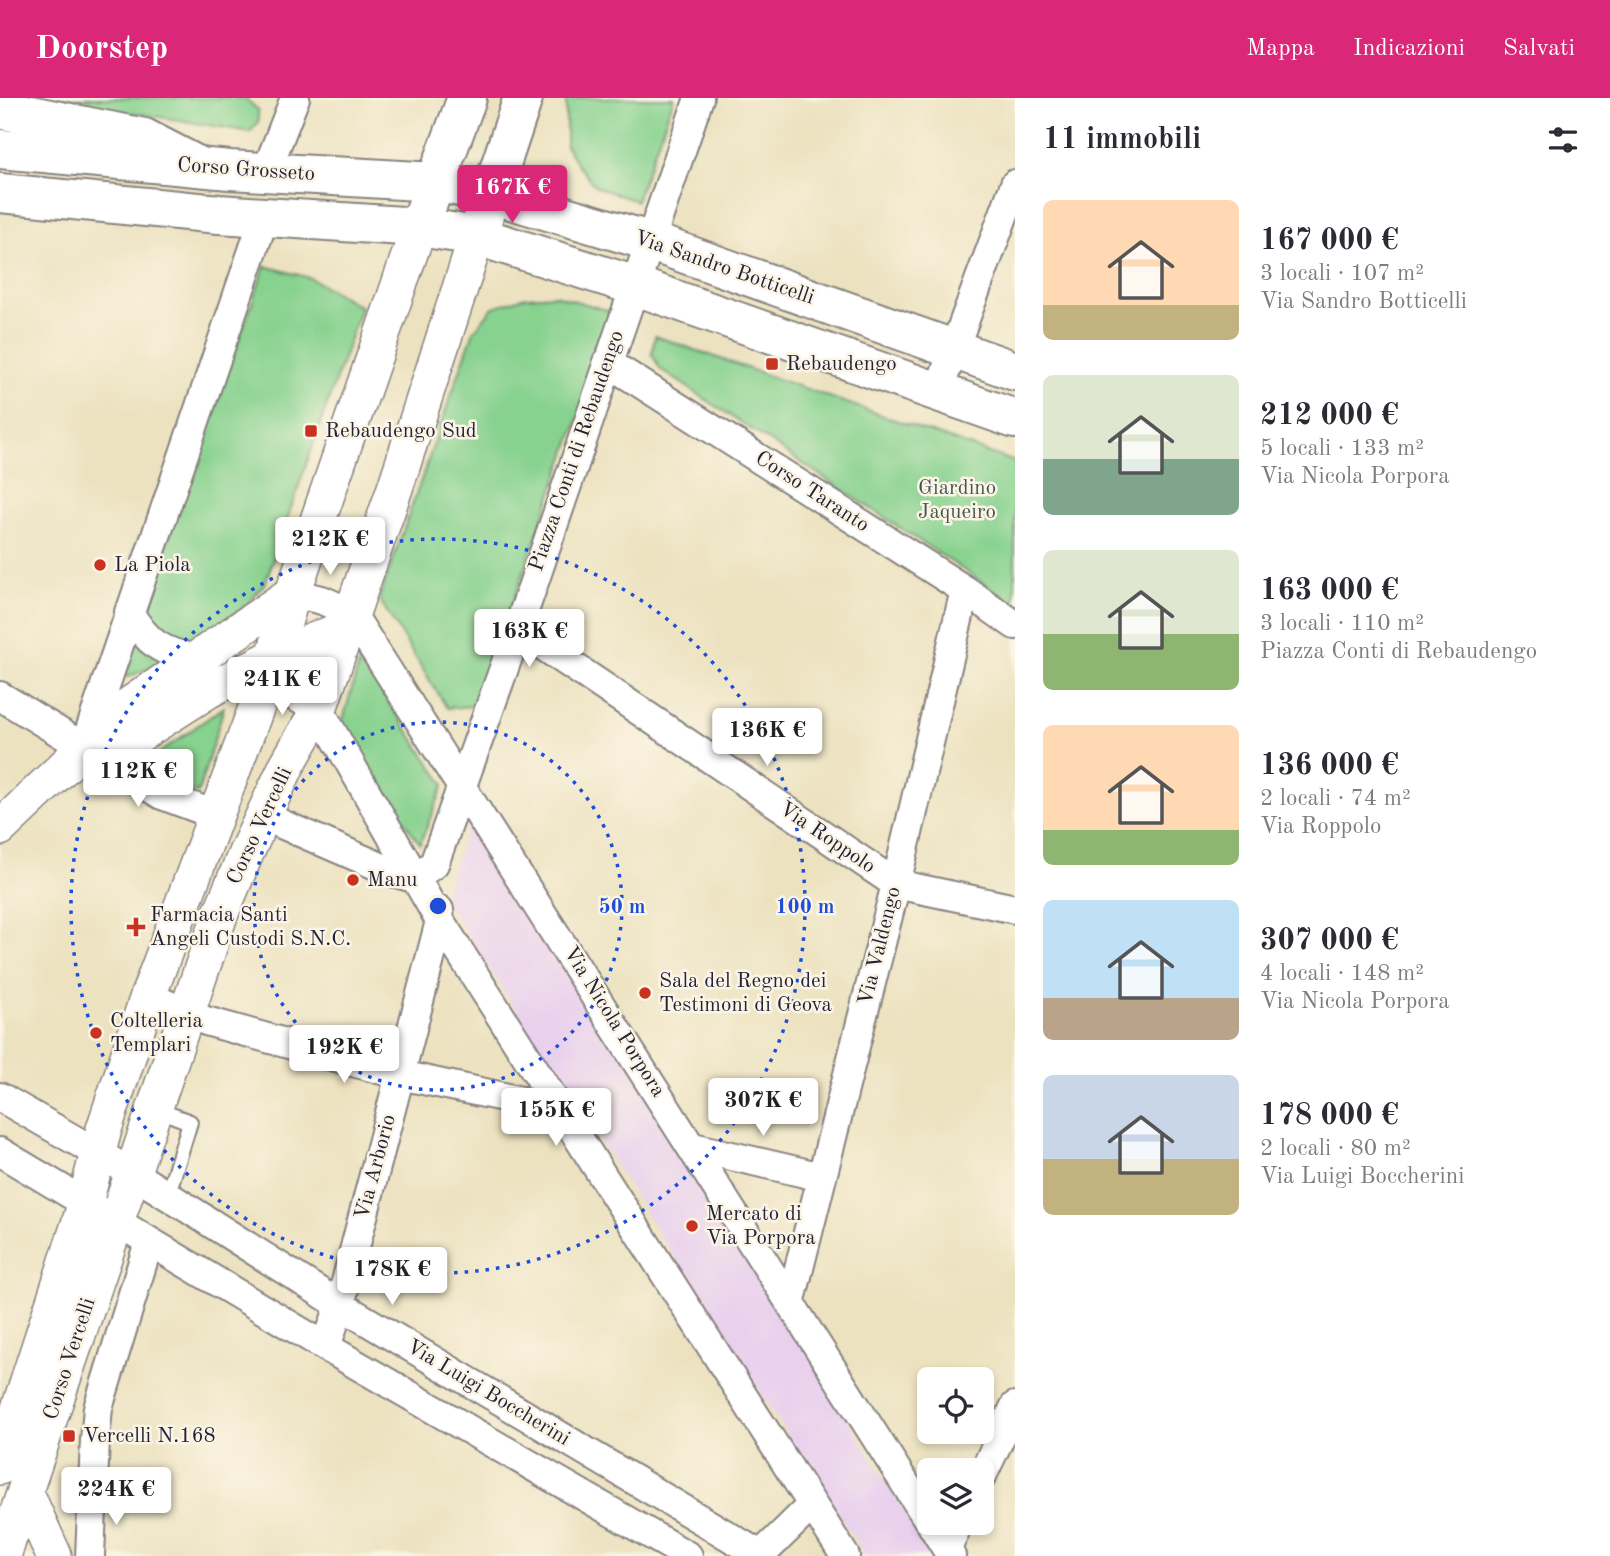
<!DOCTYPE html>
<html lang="it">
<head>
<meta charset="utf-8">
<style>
  :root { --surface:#fff; --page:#f2f2f3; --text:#2b2b33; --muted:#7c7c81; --accent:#db2777 }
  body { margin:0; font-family:"Old Standard TT",serif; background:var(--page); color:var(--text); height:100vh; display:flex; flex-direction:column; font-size:26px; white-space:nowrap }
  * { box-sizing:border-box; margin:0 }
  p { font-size:23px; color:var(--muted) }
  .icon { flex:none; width:38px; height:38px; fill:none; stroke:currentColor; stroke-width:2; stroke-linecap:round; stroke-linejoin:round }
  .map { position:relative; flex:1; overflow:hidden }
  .details { display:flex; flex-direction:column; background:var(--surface); width:595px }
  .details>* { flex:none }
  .tools { position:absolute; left:917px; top:1269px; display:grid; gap:14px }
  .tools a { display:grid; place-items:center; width:77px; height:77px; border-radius:10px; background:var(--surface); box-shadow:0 4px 10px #0003; font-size:35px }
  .price { position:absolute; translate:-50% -60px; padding:0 16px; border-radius:7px; background:#fff; color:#222; font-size:23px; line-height:46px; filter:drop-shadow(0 2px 4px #0008) }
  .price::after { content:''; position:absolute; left:50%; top:42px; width:21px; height:16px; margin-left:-10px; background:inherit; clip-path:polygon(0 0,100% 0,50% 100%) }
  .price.selected { background:var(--accent); color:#fff }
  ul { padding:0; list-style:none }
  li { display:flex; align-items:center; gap:21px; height:175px; padding:0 28px }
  li span { display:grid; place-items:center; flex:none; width:196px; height:140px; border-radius:10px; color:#555 }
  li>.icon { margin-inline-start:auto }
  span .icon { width:84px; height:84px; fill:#fffc; stroke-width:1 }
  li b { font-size:30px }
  h2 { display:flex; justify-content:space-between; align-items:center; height:84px; padding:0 28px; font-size:30px }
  header { display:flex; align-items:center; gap:42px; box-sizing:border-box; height:98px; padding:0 35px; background:var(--accent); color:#fff }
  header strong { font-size:33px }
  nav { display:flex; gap:38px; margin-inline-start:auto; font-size:24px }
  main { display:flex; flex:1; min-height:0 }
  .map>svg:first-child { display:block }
  .built { fill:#e9d1ed }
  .green { fill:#88d28f; stroke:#557a65; stroke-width:2 }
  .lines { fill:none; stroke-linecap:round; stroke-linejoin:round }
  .service-casing { stroke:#87827e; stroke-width:18 }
  .minor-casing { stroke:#87827e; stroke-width:32 }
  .tertiary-casing { stroke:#87827e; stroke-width:38 }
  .secondary-casing { stroke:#87827e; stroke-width:42 }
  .primary-casing { stroke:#87827e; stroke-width:42 }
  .motorway-casing { stroke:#87827e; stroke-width:42 }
  .service { stroke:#fff; stroke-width:14 }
  .minor { stroke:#fff; stroke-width:28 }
  .tertiary { stroke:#fff; stroke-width:35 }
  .secondary { stroke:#fff; stroke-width:38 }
  .primary { stroke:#fff; stroke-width:38 }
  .motorway { stroke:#fff; stroke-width:38 }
  .ring { fill:none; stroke:#1d4ed8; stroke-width:3.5; stroke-dasharray:3.5 7 }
  .poi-dot { fill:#c8321e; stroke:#fcf5e5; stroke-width:2.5 }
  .labels { text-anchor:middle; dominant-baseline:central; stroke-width:5; stroke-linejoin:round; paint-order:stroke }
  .street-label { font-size:21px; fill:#22223b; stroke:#fcf5e5 }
  .poi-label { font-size:21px; fill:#22223b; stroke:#fcf5e5; text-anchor:start }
  .park-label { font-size:21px; fill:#415754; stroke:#fcf5e5 }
  .centre { fill:#1d4ed8; stroke:#fcf5e5; stroke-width:3.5 }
  .ring-label { font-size:21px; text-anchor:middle; font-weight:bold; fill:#1d4ed8; stroke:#fcf5e5; stroke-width:5; stroke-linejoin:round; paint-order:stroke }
</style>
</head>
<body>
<header>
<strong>Doorstep</strong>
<nav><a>Mappa</a><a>Indicazioni</a><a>Salvati</a></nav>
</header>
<main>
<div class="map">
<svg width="1015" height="1458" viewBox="0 0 1015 1458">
  <rect width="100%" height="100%" fill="#fcf5e5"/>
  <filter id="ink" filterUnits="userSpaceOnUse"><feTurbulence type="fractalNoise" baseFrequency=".0143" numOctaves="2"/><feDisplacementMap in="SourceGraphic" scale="14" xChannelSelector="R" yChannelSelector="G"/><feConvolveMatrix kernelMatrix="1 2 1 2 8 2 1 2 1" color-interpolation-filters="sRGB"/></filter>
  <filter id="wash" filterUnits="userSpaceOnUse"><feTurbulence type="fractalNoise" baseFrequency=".00686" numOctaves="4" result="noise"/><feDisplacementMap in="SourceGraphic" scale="28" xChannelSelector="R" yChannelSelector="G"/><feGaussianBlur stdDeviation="1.57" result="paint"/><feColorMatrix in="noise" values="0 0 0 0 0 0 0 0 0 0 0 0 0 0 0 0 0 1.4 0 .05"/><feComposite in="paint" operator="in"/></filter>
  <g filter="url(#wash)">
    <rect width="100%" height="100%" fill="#ece2c0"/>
    <path class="built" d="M473 713 932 1458H865L443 798Z"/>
    <path class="green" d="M44 0H245L258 12V24L250 34Z
      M566 0H674L636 103 596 89 578 68 566 48Z
      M265 168 310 180 361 209 265 485 247 507 189 549 177 547 142 518Z
      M555 197 616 215 476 608 447 610 379 501 474 233 493 209 525 199Z
      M655 238 1015 364V506L660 271 652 256Z
      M130 543 163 563 129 579 122 578Z
      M360 562 444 686 420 746 340 632Z
      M224 609 198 695 160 682 141 668Z"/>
  </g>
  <g filter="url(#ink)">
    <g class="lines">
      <g class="service-casing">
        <path id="service" d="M153 1010 190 1024 167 1099"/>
      </g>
      <g class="minor-casing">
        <path id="minor" d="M266 74 295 0
          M607 264 965 492 1015 527
          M938 294 1015 86
          M293 495 322 502 351 515 929 1423
          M129 514C147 545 162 555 197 561
          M518 531 896 786 1015 811
          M266 584 319 611 440 823 845 1458
          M0 598 162 697 218 718
          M86 644 264 120
          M263 718 392 774 414 780 434 766 518 531 699 0
          M148 898 206 923 400 977 560 1011
          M0 999 132 1075 340 1207 762 1458
          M693 1049 822 1079
          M0 1054 326 1249 688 1458
          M791 1202 896 786 965 492
          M326 1249 340 1207 440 823 439 812
          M982 1378 1015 1308
          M930 1424 951 1458
          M947 1451 959 1424
          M761 1457 812 1407
          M90 1458 95 1342 98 1310 149 1144"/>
      </g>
      <g class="tertiary-casing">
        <path id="tertiary" d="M84 650 113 651 126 645 209 592 273 559 345 530
          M0 730 84 650 100 627 293 495
          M0 1369 82 1117 104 1031 148 898 266 584 293 495 419 129
          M25 1393 54 1458
          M3 1458 220 817 246 755 287 667 319 611 395 390 477 138"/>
      </g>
      <g class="secondary-casing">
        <path id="secondary" d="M419 129 467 0
          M477 138 523 0"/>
      </g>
      <g class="primary-casing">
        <path id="primary" d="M0 51 230 72 436 84 491 96 649 143 1015 273
          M0 95 219 116 419 129 477 138 633 187 1015 321"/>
      </g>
      <g class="motorway-casing">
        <path id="motorway" d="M0 11 144 40 200 69"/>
      </g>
      <use href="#service" class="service"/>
      <use href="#minor" class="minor"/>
      <use href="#tertiary" class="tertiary"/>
      <use href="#secondary" class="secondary"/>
      <use href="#primary" class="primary"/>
      <use href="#motorway" class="motorway"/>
    </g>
  </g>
  <g class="ring">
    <circle cx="438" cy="808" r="184"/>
    <circle cx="438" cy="808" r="367"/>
  </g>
  <g class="poi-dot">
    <rect x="765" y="259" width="14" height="14" rx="3.5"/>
    <rect x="304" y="326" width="14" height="14" rx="3.5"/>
    <circle cx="100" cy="467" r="7"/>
    <circle cx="353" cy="782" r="7"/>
    <path d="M132.5 818.5h7v7h7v7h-7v7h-7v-7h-7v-7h7z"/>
    <circle cx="645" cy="895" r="7"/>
    <circle cx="96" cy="935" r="7"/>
    <circle cx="692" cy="1128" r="7"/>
    <rect x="62" y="1331" width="14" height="14" rx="3.5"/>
  </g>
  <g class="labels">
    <g class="street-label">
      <text transform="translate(246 72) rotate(4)">Corso Grosseto</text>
      <text transform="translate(724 170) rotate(19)">Via Sandro Botticelli</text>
      <text transform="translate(577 353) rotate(-71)">Piazza Conti di Rebaudengo</text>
      <text transform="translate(812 394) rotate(33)">Corso Taranto</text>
      <text transform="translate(260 728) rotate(-65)">Corso Vercelli</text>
      <text transform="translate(827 740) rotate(34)">Via Roppolo</text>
      <text transform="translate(880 848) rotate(-76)">Via Valdengo</text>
      <text transform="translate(614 924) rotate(58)">Via Nicola Porpora</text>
      <text transform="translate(376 1069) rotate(-75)">Via Arborio</text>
      <text transform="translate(70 1261) rotate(-72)">Corso Vercelli</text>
      <text transform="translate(488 1295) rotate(31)">Via Luigi Boccherini</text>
    </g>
    <g class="poi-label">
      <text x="786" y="266">Rebaudengo</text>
      <text x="325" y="333">Rebaudengo Sud</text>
      <text x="114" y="467">La Piola</text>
      <text x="367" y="782">Manu</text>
      <text x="150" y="817">Farmacia Santi<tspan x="150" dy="24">Angeli Custodi S.N.C.</tspan></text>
      <text x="659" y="883">Sala del Regno dei<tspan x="659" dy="24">Testimoni di Geova</tspan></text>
      <text x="110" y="923">Coltelleria<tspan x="110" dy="24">Templari</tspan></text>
      <text x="706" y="1116">Mercato di<tspan x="706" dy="24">Via Porpora</tspan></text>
      <text x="83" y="1338">Vercelli N.168</text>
    </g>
    <g class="park-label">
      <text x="957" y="390">Giardino<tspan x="957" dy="24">Jaqueiro</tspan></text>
    </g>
  </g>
  <circle cx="438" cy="808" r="10" class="centre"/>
  <g class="ring-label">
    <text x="622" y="815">50 m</text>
    <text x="805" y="815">100 m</text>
  </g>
</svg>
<div class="tools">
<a><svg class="icon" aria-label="locate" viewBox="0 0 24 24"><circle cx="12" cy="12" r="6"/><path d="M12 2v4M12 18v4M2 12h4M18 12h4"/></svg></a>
<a><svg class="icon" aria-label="layers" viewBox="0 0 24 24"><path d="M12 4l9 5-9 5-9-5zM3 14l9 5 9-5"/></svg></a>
</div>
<b class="price selected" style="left:512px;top:127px">167K €</b>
<b class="price" style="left:330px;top:479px">212K €</b>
<b class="price" style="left:529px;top:571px">163K €</b>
<b class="price" style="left:282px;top:619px">241K €</b>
<b class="price" style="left:767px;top:670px">136K €</b>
<b class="price" style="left:138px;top:711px">112K €</b>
<b class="price" style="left:344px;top:987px">192K €</b>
<b class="price" style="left:763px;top:1040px">307K €</b>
<b class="price" style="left:556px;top:1050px">155K €</b>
<b class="price" style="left:392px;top:1209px">178K €</b>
<b class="price" style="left:116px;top:1429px">224K €</b>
</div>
<section class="details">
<h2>11 immobili<svg class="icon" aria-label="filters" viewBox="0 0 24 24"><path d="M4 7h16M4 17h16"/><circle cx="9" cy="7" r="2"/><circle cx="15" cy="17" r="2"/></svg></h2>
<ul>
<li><span style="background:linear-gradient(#ffd9b3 75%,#c2b280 0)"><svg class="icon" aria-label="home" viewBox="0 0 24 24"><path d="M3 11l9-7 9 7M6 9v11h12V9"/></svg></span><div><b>167 000 €</b><p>3 locali · 107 m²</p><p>Via Sandro Botticelli</p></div></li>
<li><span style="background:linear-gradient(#dfe7d0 60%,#7fa58c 0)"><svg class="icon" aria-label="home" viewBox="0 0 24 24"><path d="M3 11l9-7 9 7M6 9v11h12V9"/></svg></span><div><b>212 000 €</b><p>5 locali · 133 m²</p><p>Via Nicola Porpora</p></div></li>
<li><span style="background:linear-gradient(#dfe7d0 60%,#8fb573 0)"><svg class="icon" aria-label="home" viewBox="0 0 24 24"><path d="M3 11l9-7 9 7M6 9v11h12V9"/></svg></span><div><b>163 000 €</b><p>3 locali · 110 m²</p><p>Piazza Conti di Rebaudengo</p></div></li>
<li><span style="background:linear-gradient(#ffd9b3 75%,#8fb573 0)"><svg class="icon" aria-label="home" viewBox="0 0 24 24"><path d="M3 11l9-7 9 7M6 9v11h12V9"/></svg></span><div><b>136 000 €</b><p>2 locali · 74 m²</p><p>Via Roppolo</p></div></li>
<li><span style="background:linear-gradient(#bfe0f5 70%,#b9a48a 0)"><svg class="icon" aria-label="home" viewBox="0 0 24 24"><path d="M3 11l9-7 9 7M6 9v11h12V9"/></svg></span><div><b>307 000 €</b><p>4 locali · 148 m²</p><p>Via Nicola Porpora</p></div></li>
<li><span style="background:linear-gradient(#c9d6e8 60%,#c2b280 0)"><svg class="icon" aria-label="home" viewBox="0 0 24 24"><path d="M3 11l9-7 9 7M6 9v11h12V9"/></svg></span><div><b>178 000 €</b><p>2 locali · 80 m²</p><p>Via Luigi Boccherini</p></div></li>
</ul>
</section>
</main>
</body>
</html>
